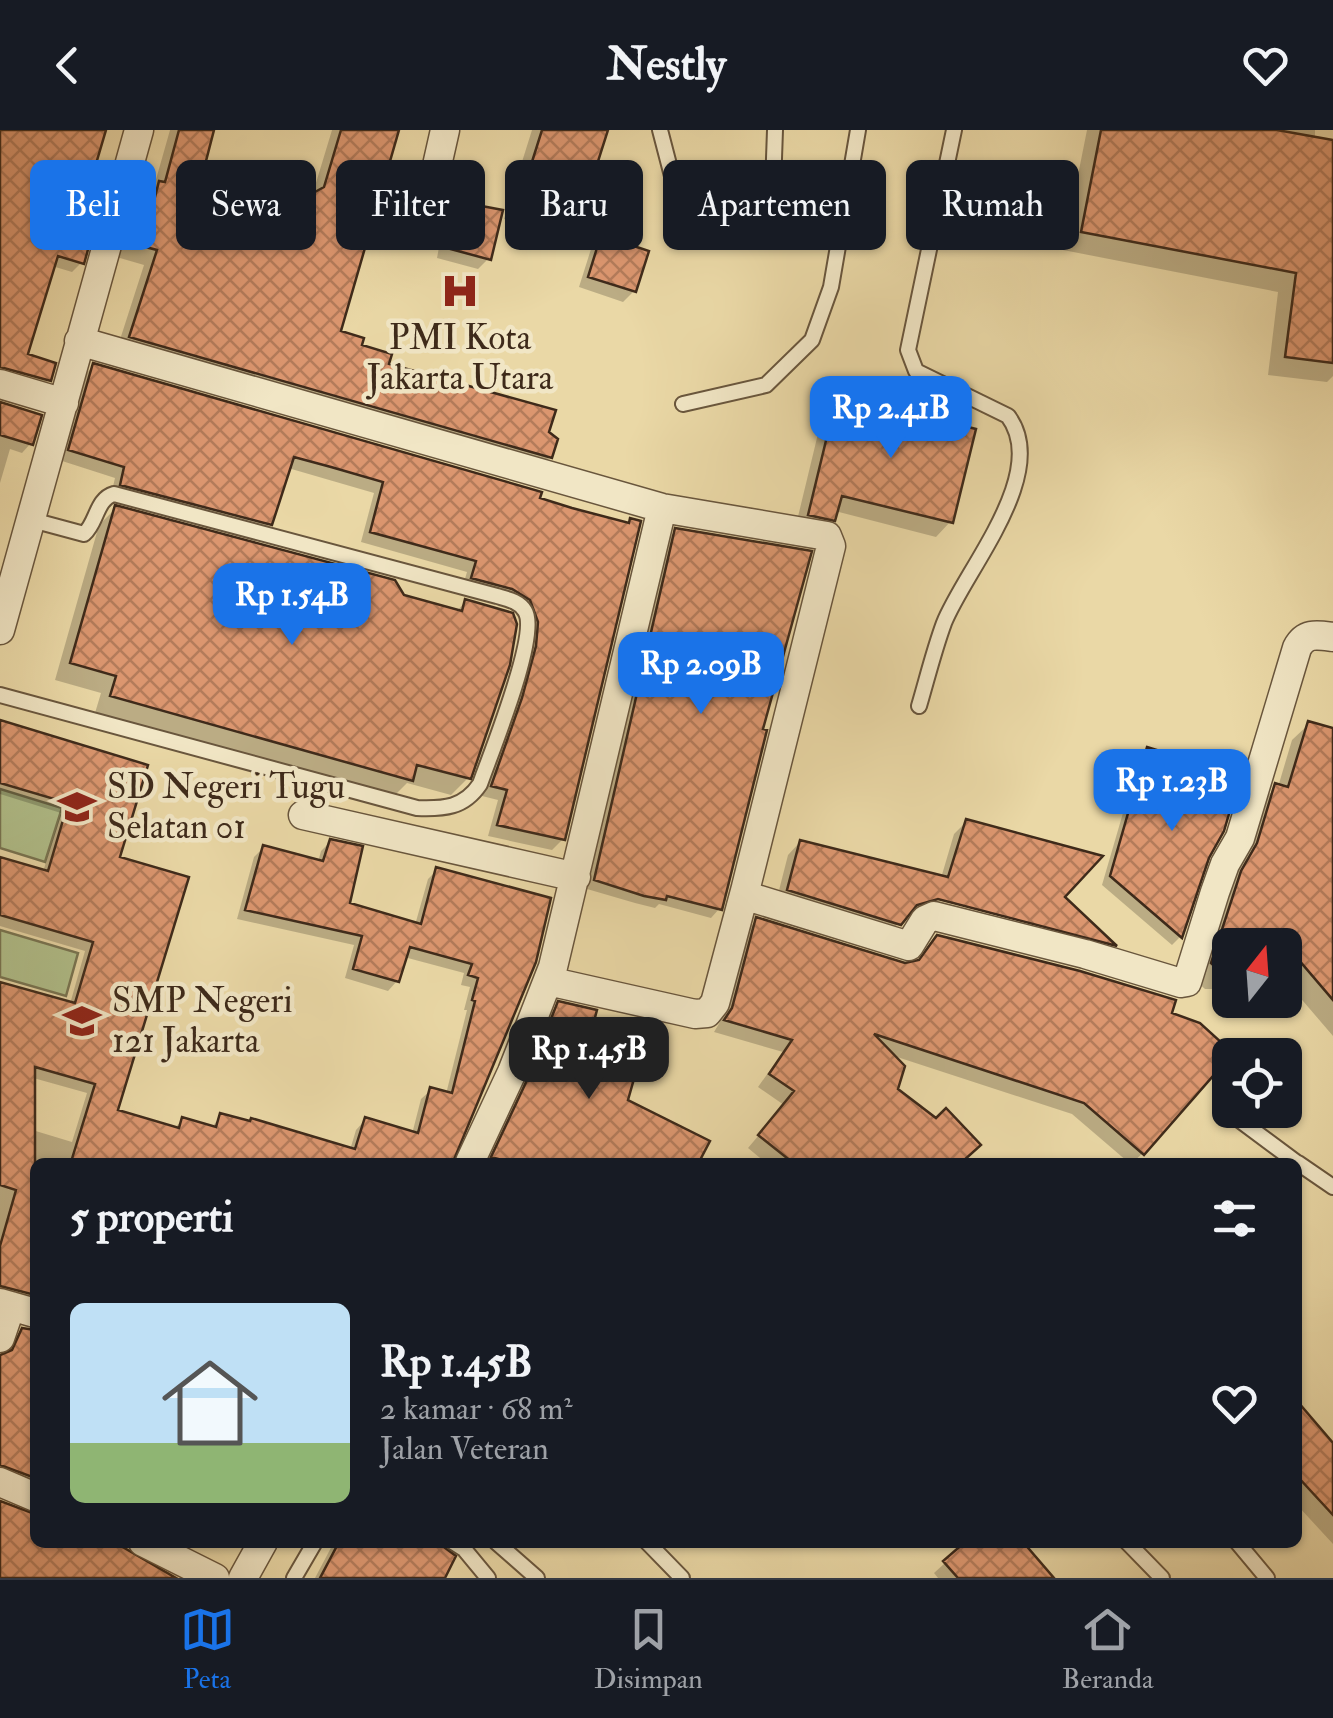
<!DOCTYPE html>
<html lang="id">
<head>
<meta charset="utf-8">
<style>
  :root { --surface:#171b24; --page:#20242c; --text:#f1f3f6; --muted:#9ea1a6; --line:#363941; --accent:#1a73e8 }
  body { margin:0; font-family:"IM FELL Double Pica",serif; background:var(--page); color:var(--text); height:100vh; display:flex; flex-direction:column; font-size:38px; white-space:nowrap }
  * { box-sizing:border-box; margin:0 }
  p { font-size:32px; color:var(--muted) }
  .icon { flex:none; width:55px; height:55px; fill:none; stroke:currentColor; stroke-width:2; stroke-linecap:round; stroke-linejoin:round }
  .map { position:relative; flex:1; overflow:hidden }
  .panel { position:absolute; left:30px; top:1028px; width:1272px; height:390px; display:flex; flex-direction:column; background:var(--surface); border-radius:15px; box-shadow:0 2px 8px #0004 }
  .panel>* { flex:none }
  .banner { position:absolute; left:30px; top:30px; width:1275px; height:90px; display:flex; gap:20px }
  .needle { width:65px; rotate:17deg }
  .buttons { position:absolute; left:1212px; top:798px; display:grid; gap:20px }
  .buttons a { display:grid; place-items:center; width:90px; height:90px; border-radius:15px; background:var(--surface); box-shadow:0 2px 8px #0004; font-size:50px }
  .price { position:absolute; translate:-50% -85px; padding:0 22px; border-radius:20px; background:var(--accent); color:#fff; font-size:32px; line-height:65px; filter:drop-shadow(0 2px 5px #0008) }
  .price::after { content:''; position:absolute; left:50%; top:60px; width:30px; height:22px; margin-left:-15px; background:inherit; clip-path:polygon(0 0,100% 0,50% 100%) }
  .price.active { background:#222; color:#fff }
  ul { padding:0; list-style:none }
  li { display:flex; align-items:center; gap:30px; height:250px; padding:0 40px }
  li+li { border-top:2px solid var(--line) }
  li span { display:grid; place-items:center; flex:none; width:280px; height:200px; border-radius:15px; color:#555 }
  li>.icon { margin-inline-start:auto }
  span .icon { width:120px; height:120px; fill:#fffc; stroke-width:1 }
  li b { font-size:42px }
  h2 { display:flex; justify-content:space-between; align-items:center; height:120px; padding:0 40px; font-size:42px }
  .pill { padding:0 35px; border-radius:15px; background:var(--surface); box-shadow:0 2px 8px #0004; font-size:35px; line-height:90px }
  .pill.active { background:var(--accent); color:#fff }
  header { display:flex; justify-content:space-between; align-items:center; height:130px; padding:0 40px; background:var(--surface); font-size:45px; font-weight:700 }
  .menu { display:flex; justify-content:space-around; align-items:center; height:140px; border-top:2px solid var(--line); background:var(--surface); font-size:28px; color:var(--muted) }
  .menu a { display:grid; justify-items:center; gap:5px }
  .menu .active { color:var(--accent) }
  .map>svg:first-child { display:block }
  .park { fill:#b1c08b; stroke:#787552; stroke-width:2.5 }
  .shadow { fill:#0003; fill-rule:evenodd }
  .building { fill:url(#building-cross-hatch); stroke:#3e2a1a; stroke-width:2.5 }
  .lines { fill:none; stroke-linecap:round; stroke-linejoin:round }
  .service-casing { stroke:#69563d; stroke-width:18 }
  .minor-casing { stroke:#69563d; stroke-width:31 }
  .service { stroke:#f1e6c5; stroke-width:14 }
  .minor { stroke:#f1e6c5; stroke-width:28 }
  .labels { text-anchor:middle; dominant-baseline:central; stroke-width:9; stroke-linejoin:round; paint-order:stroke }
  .poi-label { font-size:35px; fill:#3e2a1a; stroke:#f1e6c5; text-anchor:start }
</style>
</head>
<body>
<header><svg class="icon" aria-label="back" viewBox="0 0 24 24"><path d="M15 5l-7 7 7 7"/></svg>Nestly<svg class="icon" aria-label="heart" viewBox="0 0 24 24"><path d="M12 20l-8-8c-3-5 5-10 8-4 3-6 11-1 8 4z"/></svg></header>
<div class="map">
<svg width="1333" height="1448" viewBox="0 0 1333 1448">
  <defs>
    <pattern id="building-cross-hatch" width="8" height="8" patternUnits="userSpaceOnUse" patternTransform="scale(2.5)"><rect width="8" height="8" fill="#db966f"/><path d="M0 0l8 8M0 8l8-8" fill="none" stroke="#b37b5a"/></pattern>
  </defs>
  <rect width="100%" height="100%" fill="#ead8a6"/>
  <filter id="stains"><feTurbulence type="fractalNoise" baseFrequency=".002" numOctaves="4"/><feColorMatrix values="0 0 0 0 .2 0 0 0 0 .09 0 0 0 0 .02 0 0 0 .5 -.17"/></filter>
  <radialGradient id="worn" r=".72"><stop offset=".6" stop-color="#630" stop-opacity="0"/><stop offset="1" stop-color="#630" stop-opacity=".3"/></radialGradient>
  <path class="park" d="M0 659 62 678 45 732 0 718Z
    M0 800 78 823 66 866 0 847Z"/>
  <path class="shadow" d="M0 0H104L82 73 81 133 72 142 52 136 25 226 49 250 39 259 0 247Z
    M170 0H212L195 64 275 86 312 66 332 0H396L338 203 386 236 546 303 550 327 535 342 116 222 144 135 113 126 119 104 134 89 139 90 145 69 153 60Z
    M532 0H605L577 89 560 106 504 89Z
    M1087 0H1315V9L1333 13V246L1327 252 1268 245 1278 162 1063 120Z
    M455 74 489 128 478 139 437 128 445 85Z
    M602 108 634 161 623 172 579 157 591 119Z
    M93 236 539 364 563 709 552 720 488 706 498 670 482 666 512 581 529 504 516 477 462 459 467 442 361 412 374 363 288 338 270 394 259 404 111 365 115 348 59 330 83 247Z
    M838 268 950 392 936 407 835 381 833 390 818 404 795 399 823 283Z
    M0 273 31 313 22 323 10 319 0 353Z
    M116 378 456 482 466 471 499 561 468 648 451 665 407 653 394 666 95 583 101 563 55 550 99 395Z
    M676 401 760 601 719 779 711 788 659 774 655 778 635 773 587 759 667 409Z
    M0 593 117 729 115 982 174 999 182 990 211 998 221 986 350 1020 356 1000 365 990 412 1004 421 969 431 960 446 964 467 880H464L470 857 461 855 464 843 404 827 397 851 388 861 345 848 354 815 237 789 254 727 263 718 318 732 321 721 330 712 347 775 415 795 428 749 437 740 548 770 449 1032H35V1178L0 1168V854L70 874 85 821 0 796V729L43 742 61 683 0 664ZM19 944 87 963 72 1012 6 992Z
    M1309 594 1333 601V906L1285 850V815H1230V843L1214 859H1205L1196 851 1259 672 1278 657 1292 610Z
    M1148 620 1206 727 1180 807 1172 815 1102 755 1139 628Z
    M967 691 1062 767 1114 816 1103 827 924 780 906 785 887 806 776 772 788 725 800 712 941 748 954 704ZM927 763 1079 803 1086 810 926 768Z
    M757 790 904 835 916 833 937 807 1143 1023 1133 1032H1128L1072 984 891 925 895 960 936 991 977 1015 959 1032H765L748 1018 784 975 758 957 783 922 714 902 720 892 745 802Z
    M559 874 590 897 625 971 706 1013 696 1032H485L519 961 548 885Z
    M23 1200 35 1202V1363L0 1346V1227L7 1226 13 1210Z
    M1298 1276 1327 1310 1333 1323V1414L1298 1376Z
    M334 1412H432L442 1448H315Z
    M945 1433 1032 1448H938L934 1443Z"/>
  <path class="building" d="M0 0H106L85 71 100 76 84 134 58 126 28 224 56 233 51 251 0 237Z
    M179 0H214L198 62 275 84 324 57 341 0H399L341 201 364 208 362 215 392 224 389 234 556 280 549 302 558 309 552 328 129 207 157 120 126 112 133 86 149 91 159 51 165 52Z
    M542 0H608L579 91 519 73Z
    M1101 0H1277L1333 10V233L1285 227 1296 143 1081 102Z
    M455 71 503 80 491 130 447 118Z
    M601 105 649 121 636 162 588 147Z
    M93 233 542 362 540 368 572 378 629 393 630 388 641 391 565 710 497 695 507 660 491 656 522 568 536 516 538 492 530 470 512 459 471 448 476 431 370 402 383 352 331 337 294 327 272 395 120 355 124 337 68 320Z
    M837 265 976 299 953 393 842 366 835 391 808 385Z
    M0 272 42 285 33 315 0 305Z
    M115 375 395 450 404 465 462 481 465 469 513 483 517 494 510 535 471 649 417 635 413 651 110 566 116 546 70 533Z
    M675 398 812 421 763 599 767 600 722 780 667 766 666 770 644 766 594 750Z
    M0 590 148 635 120 727 189 747 118 980 179 998 182 987 216 997 220 983 250 991 251 988 355 1019 365 987 418 1003 430 957 452 963 475 871 472 870 478 848 468 845 472 834 410 817 399 852 353 839 362 806 245 780 263 715 323 731 330 709 363 716 350 773 421 794 436 737 551 768 536 832 453 1032H71L95 954 35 937V1165L0 1156V1116L16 1060 0 1055V852L75 873 93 812 0 785V727L48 741 68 673 0 653Z
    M1308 591 1333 598V870L1286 815H1230V850L1211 833 1241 741 1257 713 1275 653 1288 657Z
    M1147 617 1240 646 1224 701 1209 728 1182 808 1110 746Z
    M966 689 1103 726 1065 767 1117 816 938 769 917 775 901 795 787 760 800 710 948 747Z
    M756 787 905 833 919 830 937 805 1080 841 1176 870 1172 883 1200 893 1233 923 1144 1025 1084 973 874 904 905 936 898 959 936 988 946 978 981 1015 962 1032H792L758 1005 794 961 769 944 792 910 724 890 732 878Z
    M558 871 597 880 593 895 645 910 628 970 710 1011 699 1032H509L491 1027 528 948Z
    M22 1198 35 1200V1348L0 1335V1225L12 1220Z
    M1298 1272 1333 1313V1385L1298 1347Z
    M0 1371 35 1384V1412H114L176 1448H0Z
    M339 1412H437L456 1426 445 1448H320Z
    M965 1412H1023L1054 1448H958L943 1431Z"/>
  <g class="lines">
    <g class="service-casing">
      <path id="service" d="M660 0 679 73 699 107C731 107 747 106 772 85L775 0
        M683 274 766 255 812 210 831 157 858 0
        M0 565 417 678C444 679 464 678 480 654 490 625 540 504 525 481 519 471 507 469 497 466L114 364C96 369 97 393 84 404L32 390
        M919 576C927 549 934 520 944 493 965 440 1051 343 1008 286L916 241 908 220 954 0
        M1238 989 1296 1032
        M1298 1033 1333 1057
        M453 1412 464 1419 488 1448
        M496 1412 537 1448
        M647 1412 682 1448
        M1127 1412 1162 1448
        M1237 1412 1267 1448
        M294 1448 315 1412"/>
    </g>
    <g class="minor-casing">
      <path id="minor" d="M422 102 445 0
        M79 211 662 378 827 406 831 416 746 757 750 767 909 816 925 790 934 786 1085 824 1181 853 1187 852 1215 762 1225 734 1240 708 1297 518C1305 502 1318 505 1333 507
        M0 254 64 273
        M0 500 139 0
        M303 685 576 747
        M548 851 695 884 707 883 715 873 746 757
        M470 1032 512 942 553 837 662 378
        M0 1173 35 1183
        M0 1208 11 1176
        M0 1352 35 1367
        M143 1412 215 1448
        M243 1448 263 1412"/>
    </g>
    <use href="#service" class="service"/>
    <use href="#minor" class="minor"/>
  </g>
  <defs>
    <g id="hospital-bare" transform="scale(3)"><path d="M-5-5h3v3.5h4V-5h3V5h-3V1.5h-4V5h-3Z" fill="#8f2418" stroke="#f1e6c5" stroke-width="2.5" paint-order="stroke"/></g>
    <g id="school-bare" transform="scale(3)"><path d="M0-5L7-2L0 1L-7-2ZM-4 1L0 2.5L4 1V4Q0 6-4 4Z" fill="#8f2418" stroke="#f1e6c5" stroke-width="2.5" paint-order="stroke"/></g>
  </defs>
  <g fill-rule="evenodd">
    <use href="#hospital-bare" x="460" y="161"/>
    <use href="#school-bare" x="77" y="677"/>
    <use href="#school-bare" x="82" y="891"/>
  </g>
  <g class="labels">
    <g class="poi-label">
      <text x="460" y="208" text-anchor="middle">PMI Kota<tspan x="460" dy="40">Jakarta Utara</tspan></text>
      <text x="107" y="657">SD Negeri Tugu<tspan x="107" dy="40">Selatan 01</tspan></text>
      <text x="112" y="871">SMP Negeri<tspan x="112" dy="40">121 Jakarta</tspan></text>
    </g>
  </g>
  <rect width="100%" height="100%" filter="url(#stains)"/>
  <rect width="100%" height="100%" fill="url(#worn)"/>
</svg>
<div class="buttons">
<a><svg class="needle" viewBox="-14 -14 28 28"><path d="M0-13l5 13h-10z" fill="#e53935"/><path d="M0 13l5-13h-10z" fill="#9ea1a6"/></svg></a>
<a><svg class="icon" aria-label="locate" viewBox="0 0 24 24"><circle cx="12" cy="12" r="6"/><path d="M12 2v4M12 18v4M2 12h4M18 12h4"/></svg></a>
</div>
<b class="price" style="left:891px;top:331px">Rp 2.41B</b>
<b class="price" style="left:292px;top:518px">Rp 1.54B</b>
<b class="price" style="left:701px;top:587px">Rp 2.09B</b>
<b class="price" style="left:1172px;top:704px">Rp 1.23B</b>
<b class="price active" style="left:589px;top:972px">Rp 1.45B</b>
<div class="banner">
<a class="pill active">Beli</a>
<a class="pill">Sewa</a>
<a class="pill">Filter</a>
<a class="pill">Baru</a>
<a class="pill">Apartemen</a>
<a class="pill">Rumah</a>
</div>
<section class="panel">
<h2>5 properti<svg class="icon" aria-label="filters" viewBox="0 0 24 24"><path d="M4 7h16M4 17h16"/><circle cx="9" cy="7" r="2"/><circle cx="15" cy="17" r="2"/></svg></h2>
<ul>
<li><span style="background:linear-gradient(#bfe0f5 70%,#8fb573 0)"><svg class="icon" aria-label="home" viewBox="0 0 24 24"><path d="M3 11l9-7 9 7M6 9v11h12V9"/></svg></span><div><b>Rp 1.45B</b><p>2 kamar · 68 m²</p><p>Jalan Veteran</p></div><svg class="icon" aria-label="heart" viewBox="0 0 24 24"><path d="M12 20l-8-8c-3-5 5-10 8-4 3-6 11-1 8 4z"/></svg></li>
</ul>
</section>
</div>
<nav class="menu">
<a class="active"><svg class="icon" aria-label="map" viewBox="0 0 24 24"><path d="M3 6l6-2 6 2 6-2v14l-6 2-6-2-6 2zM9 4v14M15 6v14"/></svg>Peta</a>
<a><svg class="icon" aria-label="saved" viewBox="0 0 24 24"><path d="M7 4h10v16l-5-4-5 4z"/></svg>Disimpan</a>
<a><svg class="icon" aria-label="home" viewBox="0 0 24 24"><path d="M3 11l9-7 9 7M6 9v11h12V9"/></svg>Beranda</a>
</nav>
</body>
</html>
